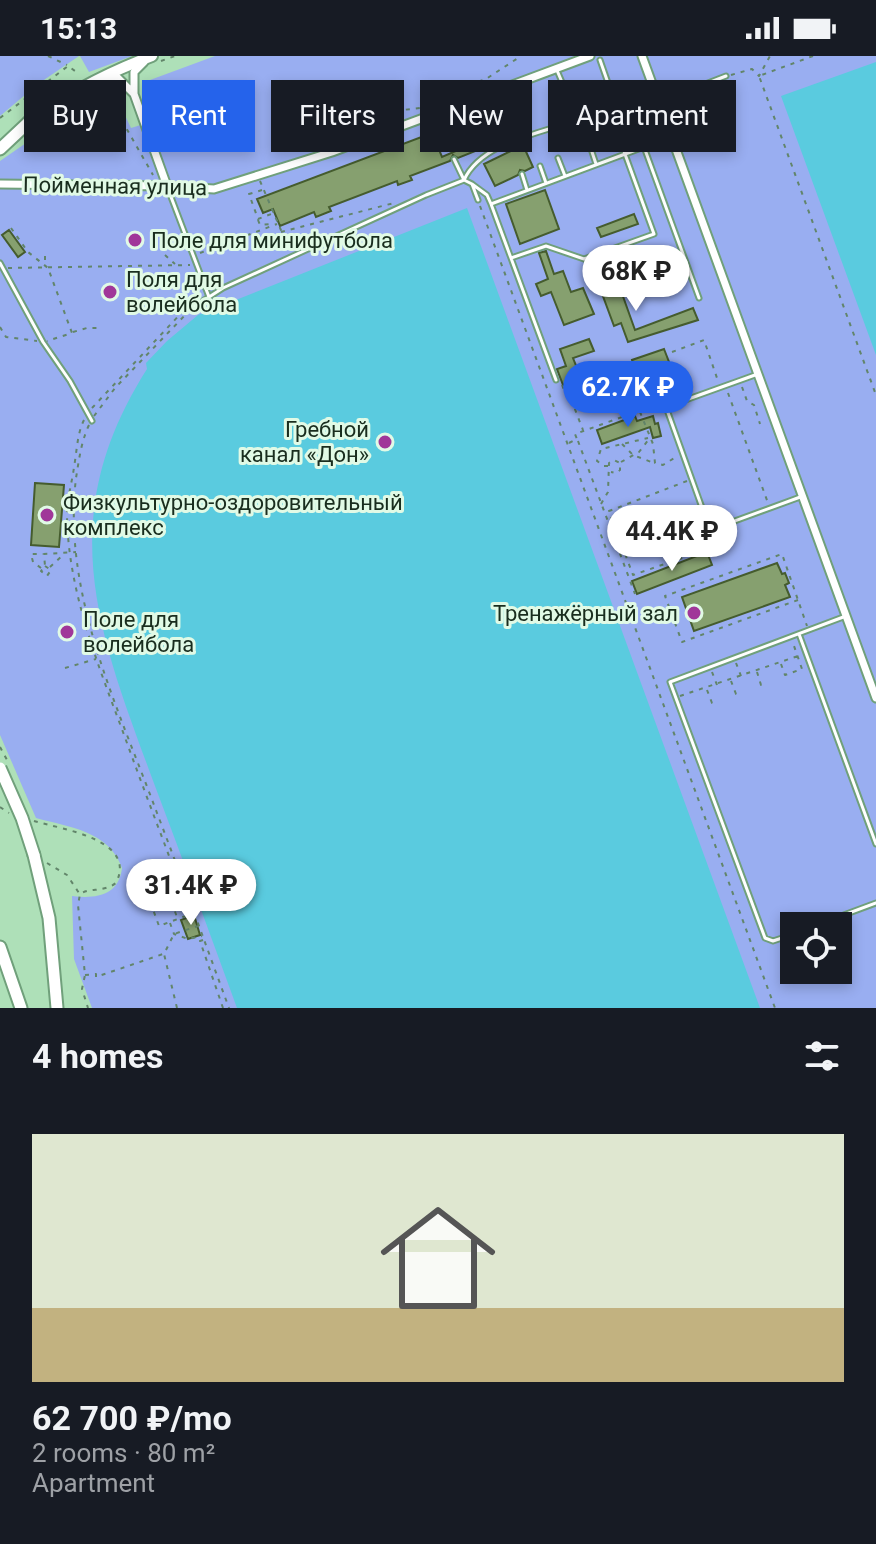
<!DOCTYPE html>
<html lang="en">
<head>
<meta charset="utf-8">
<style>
  :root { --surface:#171b24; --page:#20242c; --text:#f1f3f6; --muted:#9ea1a6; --line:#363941; --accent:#2563eb }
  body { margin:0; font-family:Roboto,sans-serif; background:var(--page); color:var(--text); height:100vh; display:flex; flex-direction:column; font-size:30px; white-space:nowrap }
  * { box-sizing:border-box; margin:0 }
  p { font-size:26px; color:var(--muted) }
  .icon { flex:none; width:44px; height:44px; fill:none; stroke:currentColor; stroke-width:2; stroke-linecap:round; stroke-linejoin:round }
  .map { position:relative; height:952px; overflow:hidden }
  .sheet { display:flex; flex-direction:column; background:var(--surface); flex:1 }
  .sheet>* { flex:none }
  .top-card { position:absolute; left:24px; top:24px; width:828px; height:72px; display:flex; gap:16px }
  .tools { position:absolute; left:780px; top:856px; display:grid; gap:16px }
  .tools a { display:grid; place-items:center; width:72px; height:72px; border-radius:0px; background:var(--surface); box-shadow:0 4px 12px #0003; font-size:40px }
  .price { position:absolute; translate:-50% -68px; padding:0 18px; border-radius:28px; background:#fff; color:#222; font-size:26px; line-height:52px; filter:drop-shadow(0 2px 4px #0008) }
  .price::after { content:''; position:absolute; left:50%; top:48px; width:24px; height:18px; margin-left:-12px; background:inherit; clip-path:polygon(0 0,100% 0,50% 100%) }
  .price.on { background:var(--accent); color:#fff }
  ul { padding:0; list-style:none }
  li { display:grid; align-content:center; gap:16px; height:424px; padding:0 32px }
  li+li { border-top:2px solid var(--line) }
  li span { display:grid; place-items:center; height:248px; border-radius:0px; color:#555 }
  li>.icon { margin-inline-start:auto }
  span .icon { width:144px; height:144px; fill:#fffc; stroke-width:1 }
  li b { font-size:34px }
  h2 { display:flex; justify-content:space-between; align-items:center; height:96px; padding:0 32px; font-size:34px }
  .tag { padding:0 28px; border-radius:0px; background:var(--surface); box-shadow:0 4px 12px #0003; font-size:28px; line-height:72px }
  .tag.on { background:var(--accent); color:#fff }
  .status { display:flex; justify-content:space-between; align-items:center; height:56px; padding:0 40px; background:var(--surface); direction:ltr }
  .status svg { height:22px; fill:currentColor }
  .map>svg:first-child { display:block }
  .green { fill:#99aef1; fill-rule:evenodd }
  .water { fill:#5acbdf }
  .building { fill:#86a06f; stroke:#455c2e; stroke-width:2 }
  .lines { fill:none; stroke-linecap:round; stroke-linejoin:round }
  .service-casing { stroke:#70a07b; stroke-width:7 }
  .minor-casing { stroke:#70a07b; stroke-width:11 }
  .secondary-casing { stroke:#70a07b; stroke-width:14 }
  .primary-casing { stroke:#70a07b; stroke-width:15 }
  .path { stroke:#62856a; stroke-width:2; stroke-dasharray:4 6; stroke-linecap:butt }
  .service { stroke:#fff; stroke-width:3 }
  .minor { stroke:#fff; stroke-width:7 }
  .secondary { stroke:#fff; stroke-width:10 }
  .primary { stroke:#fff; stroke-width:11 }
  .primary-bridge-casing { stroke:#70a07b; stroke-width:15; stroke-linecap:butt }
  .path-bridge { stroke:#62856a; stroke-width:2; stroke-dasharray:4 6; stroke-linecap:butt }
  .primary-bridge { stroke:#fff; stroke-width:11 }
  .poi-dot { fill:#a03799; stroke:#e1fae6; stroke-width:3 }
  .labels { text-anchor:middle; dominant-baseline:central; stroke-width:6; stroke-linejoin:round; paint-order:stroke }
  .street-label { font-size:22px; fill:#192d1e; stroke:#e1fae6 }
  .poi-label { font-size:22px; fill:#192d1e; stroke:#e1fae6; text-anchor:start }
</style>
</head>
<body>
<div class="status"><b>15:13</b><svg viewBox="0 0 49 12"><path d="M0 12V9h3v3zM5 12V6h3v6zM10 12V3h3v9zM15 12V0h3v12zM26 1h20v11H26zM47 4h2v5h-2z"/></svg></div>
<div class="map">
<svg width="876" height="952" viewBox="0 0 876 952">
  <rect width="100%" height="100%" fill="#aee0b8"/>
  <path class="green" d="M0 0H79L38 28 0 60Z
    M80 0H132L89 16Z
    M215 0H876V952H92L74 903 72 840C95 843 119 840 122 812 109 775 69 771 36 762L0 679V105L84 47 106 36 116 41 131 72 157 64 148 34 150 24ZM794 870H838V914H794Z"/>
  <path class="water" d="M876 6V299L781 40Z
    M467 152 760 952H237C210 878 183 804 155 730 99 578 51 464 147 313L146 307 167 285 198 259Z"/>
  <path class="building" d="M486 56 498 86 458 102 453 99 450 105 410 120 412 124 398 129 397 125 329 151 331 155 316 161 314 156 280 170 273 153 263 157 257 143 432 77 442 101 463 92 454 68 477 60 482 61Z
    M523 89 533 111 525 115 520 114 518 119 495 130 484 108Z
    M545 134 559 173 520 188 506 148Z
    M634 158 638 168 601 181 597 172Z
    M9 174 25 196 18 201 2 179Z
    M546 195 554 218 563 215 571 236 583 232 594 258 564 269 551 236 541 240 536 228 548 223 539 197Z
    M615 218 635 274 693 252 698 264 628 286 621 267 614 270 597 224Z
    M589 283 594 295 573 302 581 322 563 329 557 313 566 310 560 293Z
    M664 293 669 306 636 317 632 304Z
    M635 360 637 365 653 360 655 368 658 367 661 380 653 382 650 371 602 388 597 374Z
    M35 427 64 429 59 491 31 489Z
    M707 496 712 509 637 538 632 525Z
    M777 507 782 518 785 517 789 527 785 529 790 541 694 575 682 541Z
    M194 859 200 879 188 883 181 864Z"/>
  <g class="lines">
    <g class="service-casing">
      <path id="service" d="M556 12 578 64 609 54 615 47 600 4
        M488 39 506 88
        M631 42 644 91 699 242
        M475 43 480 57
        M659 46 726 20
        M616 47 654 34
        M437 58 443 73
        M589 87 596 108
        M558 102 565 120
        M454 103 464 124
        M540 110 546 127
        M522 118 527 134
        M464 124C481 87 538 78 574 65
        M472 128 487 139 491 148 556 324
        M168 133 209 241
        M491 148 644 91
        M511 202 546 190 584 203 654 178 609 54
        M0 207 43 286 70 325 92 365
        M192 252 223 232 426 139 464 124 472 128 478 144
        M755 319 666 351 710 474 803 440
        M799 578 876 788
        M814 870 876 847
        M794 878 773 885 765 882 670 626 846 560"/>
    </g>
    <g class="minor-casing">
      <path id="minor" d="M642 0 876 642
        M144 6 134 16V38L167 130
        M108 21 118 22 133 37
        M0 128 167 130 214 133 332 96 590 0"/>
    </g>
    <g class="secondary-casing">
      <path id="secondary" d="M28 66C67 38 106 17 152 0"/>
    </g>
    <g class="primary-casing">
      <path id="primary" d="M0 93 32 63
        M34 799 49 862 57 952
        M0 891 21 952"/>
    </g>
    <path class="path" d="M48 0 67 9
      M813 0 759 20 876 339
      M161 5 175 0
      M731 19 752 13 759 20 770 0
      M91 44 93 52 121 63 153 119
      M0 62 68 10 75 15
      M329 87 327 83 376 57 429 51 446 37 486 23 521 0
      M260 125 289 193
      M262 134 249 138 258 163 274 157
      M480 150 775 952
      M258 164 260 169 272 168
      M11 172 28 196 48 212 72 277 47 285
      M281 176 394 147
      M200 197 277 168
      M165 199 175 208
      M45 200V208
      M8 212 190 209
      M152 252 189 247
      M0 271 6 281 37 285
      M73 276 87 272H102
      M672 296 704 284 718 325
      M562 329 566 339 569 338 583 374
      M742 331 747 345 754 349 760 368
      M728 337 768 447
      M92 352 186 252
      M640 356 653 388 655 407 663 409 676 401
      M94 360 115 332 189 255
      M84 364C77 378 77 395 74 411 72 427 67 442 67 459 68 534 97 606 123 676 145 737 168 797 191 858L194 857
      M89 369C81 386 79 404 76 422 62 538 118 651 157 757 182 822 205 887 229 952
      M578 385 635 538
      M569 387 577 383 575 378 661 347
      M622 388 633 399 654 407
      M621 406 639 396 649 383
      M608 410H604L597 405 601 393 648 382
      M687 425 609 455 633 519 685 501 682 493 689 484 706 476
      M601 448 608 436 609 407 614 404 620 407V414L616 417 611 416
      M45 510 51 514 47 520 41 515 45 510 44 498 76 496
      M50 511 63 499
      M41 512 33 506 31 498H43
      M798 544 682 586 665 540 782 498 807 570
      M675 563 684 559
      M736 607 741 620
      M781 608 785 619 802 613 793 587
      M65 612 96 603
      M712 616 717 629
      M757 616 761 629 767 627
      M731 625 736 638 741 636
      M707 634 712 647 717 645
      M680 640 801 599
      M0 751 9 757
      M34 765C60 773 138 783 116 827 102 837 91 831 80 838L78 849 85 919 82 933 88 952
      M47 807 67 819 79 837
      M171 807 146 834 159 870 191 858
      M161 818 177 861
      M170 867 174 878 188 883 202 880
      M203 884 200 885 223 952
      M85 919 96 918V921L163 898
      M177 952 164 898 174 878 198 870"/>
    <use href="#service" class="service"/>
    <use href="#minor" class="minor"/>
    <use href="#secondary" class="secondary"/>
    <use href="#primary" class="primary"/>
    <g class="primary-bridge-casing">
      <path id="primary-bridge" d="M0 712 22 762 34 799"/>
    </g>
    <path class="path-bridge" d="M0 691 7 704"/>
    <use href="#primary-bridge" class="primary-bridge"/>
  </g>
  <g class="poi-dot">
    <circle cx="135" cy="184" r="8"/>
    <circle cx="110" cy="236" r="8"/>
    <circle cx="385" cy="386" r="8"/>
    <circle cx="47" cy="459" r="8"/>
    <circle cx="694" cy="557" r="8"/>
    <circle cx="67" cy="576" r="8"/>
  </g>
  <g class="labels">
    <g class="street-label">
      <text transform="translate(115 130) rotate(1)">Пойменная улица</text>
    </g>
    <g class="poi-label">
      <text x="151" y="184">Поле для минифутбола</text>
      <text x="126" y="223">Поля для<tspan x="126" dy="25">волейбола</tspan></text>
      <text x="369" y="373" text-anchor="end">Гребной<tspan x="369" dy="25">канал «Дон»</tspan></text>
      <text x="63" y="446">Физкультурно-оздоровительный<tspan x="63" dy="25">комплекс</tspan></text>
      <text x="678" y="557" text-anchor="end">Тренажёрный зал</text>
      <text x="83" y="563">Поле для<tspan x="83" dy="25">волейбола</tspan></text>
    </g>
  </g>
</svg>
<div class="tools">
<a><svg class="icon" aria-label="locate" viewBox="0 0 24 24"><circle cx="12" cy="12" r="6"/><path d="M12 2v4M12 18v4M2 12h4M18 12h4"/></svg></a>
</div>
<b class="price" style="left:636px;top:257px">68K ₽</b>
<b class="price on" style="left:628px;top:373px">62.7K ₽</b>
<b class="price" style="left:672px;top:517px">44.4K ₽</b>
<b class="price" style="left:191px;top:871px">31.4K ₽</b>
<div class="top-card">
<a class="tag">Buy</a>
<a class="tag on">Rent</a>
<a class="tag">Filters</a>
<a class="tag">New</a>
<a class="tag">Apartment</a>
</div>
</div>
<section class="sheet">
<h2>4 homes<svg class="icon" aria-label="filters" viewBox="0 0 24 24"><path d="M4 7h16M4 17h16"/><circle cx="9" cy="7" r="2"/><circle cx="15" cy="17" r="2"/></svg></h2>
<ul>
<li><span style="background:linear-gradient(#dfe7d0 70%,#c2b280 0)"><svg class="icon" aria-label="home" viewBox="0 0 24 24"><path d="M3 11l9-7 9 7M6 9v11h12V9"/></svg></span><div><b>62 700 ₽/mo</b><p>2 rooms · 80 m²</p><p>Apartment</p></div></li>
</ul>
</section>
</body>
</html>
